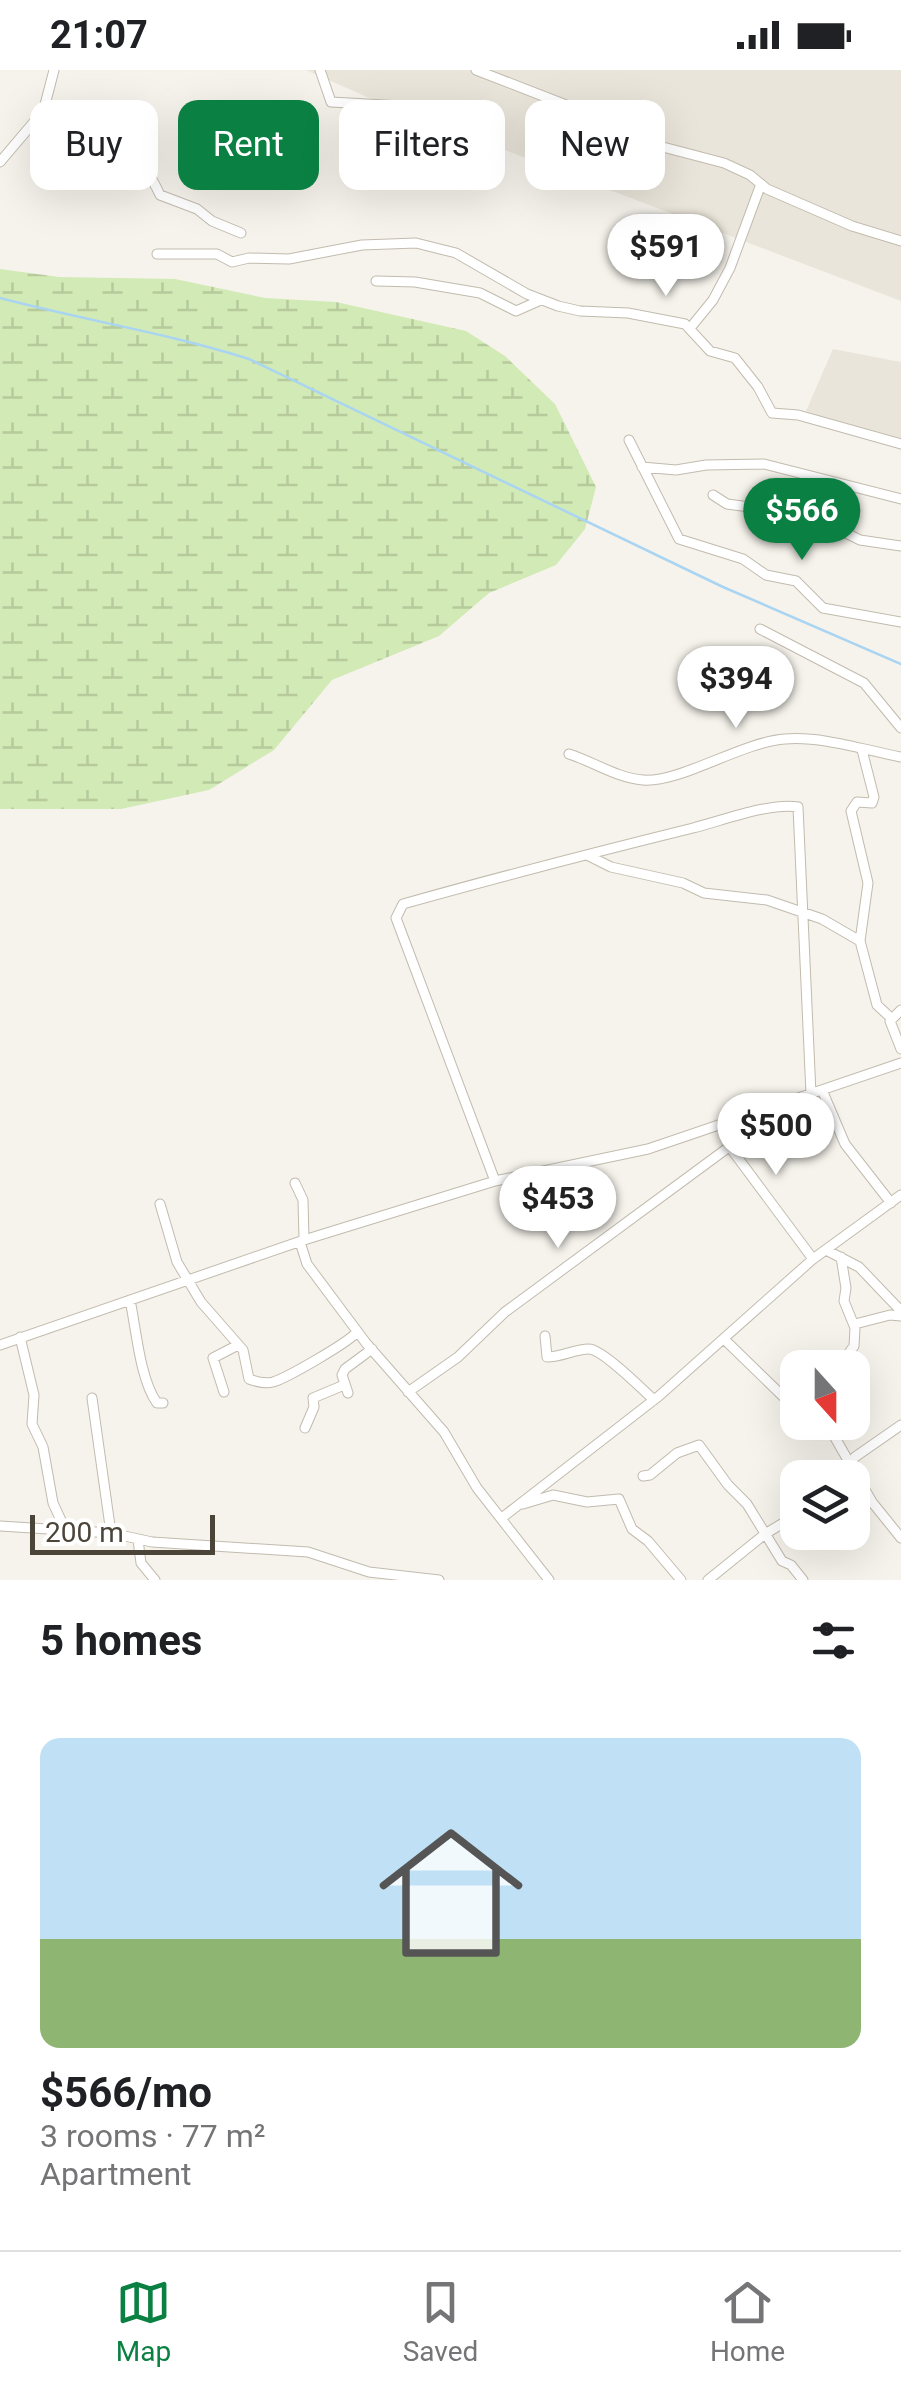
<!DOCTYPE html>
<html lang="en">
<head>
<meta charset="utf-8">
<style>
  :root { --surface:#fff; --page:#f6f6f6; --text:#202124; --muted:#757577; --line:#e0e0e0; --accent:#0b8043 }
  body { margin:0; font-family:Roboto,sans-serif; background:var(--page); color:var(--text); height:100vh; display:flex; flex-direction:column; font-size:38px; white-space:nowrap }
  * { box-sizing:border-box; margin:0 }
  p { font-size:32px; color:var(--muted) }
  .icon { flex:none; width:55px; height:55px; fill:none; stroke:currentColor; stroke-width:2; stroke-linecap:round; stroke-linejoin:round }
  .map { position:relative; height:1510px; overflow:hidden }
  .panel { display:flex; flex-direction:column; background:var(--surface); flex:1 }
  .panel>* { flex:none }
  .top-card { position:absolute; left:30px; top:30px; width:842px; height:90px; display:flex; gap:20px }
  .needle { width:65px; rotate:159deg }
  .fabs { position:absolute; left:780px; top:1280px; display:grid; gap:20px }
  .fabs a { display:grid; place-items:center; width:90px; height:90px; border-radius:20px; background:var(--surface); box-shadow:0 10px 40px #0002; font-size:50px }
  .scale { position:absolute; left:30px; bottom:25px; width:185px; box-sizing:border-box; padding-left:10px; border:5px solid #4b4439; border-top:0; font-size:28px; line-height:35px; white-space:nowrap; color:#4b4439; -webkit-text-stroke:8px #fff; paint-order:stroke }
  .price { position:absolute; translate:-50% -85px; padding:0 22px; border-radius:35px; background:#fff; color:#222; font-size:32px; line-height:65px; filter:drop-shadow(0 2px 5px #0008) }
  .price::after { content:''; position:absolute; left:50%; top:60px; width:30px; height:22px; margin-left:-15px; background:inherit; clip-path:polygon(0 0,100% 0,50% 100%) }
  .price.current { background:var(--accent); color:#fff }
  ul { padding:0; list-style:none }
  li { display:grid; align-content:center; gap:20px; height:530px; padding:0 40px }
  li+li { border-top:2px solid var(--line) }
  li span { display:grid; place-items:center; height:310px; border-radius:20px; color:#555 }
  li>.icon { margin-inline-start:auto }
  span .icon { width:180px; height:180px; fill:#fffc; stroke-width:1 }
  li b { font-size:42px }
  h2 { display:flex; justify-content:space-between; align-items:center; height:120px; padding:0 40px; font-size:42px }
  .chip { padding:0 35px; border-radius:20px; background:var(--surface); box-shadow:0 10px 40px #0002; font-size:35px; line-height:90px }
  .chip.current { background:var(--accent); color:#fff }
  .status { display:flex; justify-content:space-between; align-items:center; height:70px; padding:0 50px; background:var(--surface); direction:ltr }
  .status svg { height:28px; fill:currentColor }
  .menu { display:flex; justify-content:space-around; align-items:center; height:140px; border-top:2px solid var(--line); background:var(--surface); font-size:28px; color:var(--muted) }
  .menu a { display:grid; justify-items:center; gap:5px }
  .menu .current { color:var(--accent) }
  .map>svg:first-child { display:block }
  .residential { fill:#eae5da }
  .wetland { fill:url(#wetland-marsh) }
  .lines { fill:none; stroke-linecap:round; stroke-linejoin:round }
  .stream { stroke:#a9d4f2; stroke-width:2.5 }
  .minor-casing { stroke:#c2bbae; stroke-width:11 }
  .minor { stroke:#fff; stroke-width:9 }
</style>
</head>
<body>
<div class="status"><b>21:07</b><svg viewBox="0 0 49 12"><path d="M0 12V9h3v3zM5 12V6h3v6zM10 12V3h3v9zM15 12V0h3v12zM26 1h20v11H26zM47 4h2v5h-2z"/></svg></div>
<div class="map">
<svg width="901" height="1510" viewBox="0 0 901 1510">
  <defs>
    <pattern id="wetland-marsh" width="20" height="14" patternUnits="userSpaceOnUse" patternTransform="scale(2.5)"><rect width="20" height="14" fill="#d2eab5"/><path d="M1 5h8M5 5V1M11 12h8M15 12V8" fill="none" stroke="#b6ca9c"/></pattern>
  </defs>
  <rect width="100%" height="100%" fill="#f6f3ec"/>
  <path class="residential" d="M306 0H901V231L376 31Z
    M833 279 901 292V380L806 341Z"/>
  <path class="wetland" d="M0 199 59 207 175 209 265 228 336 232 466 261 505 286 555 334 596 417 585 459 556 495 489 523 439 566 332 610 274 680 209 720 121 739H0Z"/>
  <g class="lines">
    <path class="stream" d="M0 228C83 250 167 263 249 289L723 517 901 594"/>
    <g class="minor-casing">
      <path id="minor" d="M54 0 40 54 54 77C109 95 129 57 160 125L197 139 212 151 241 163
        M320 0 331 32 402 36
        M476 0 602 49 659 76 724 93 750 105 767 119 852 156 901 171
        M0 92 39 46
        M157 184H217L232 192 249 188 289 189 362 175 416 173 456 183 527 224 558 236 580 241 628 243 685 254 710 281 735 288 758 317 772 343 798 345 901 374
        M376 211 415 212 480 223 516 241 541 230
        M691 257 713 230 730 198 761 114
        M629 370 679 469 743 489 766 505 796 511 823 538 901 552
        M642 397 676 400 706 395 764 394 901 429
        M713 425 727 434 757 438 772 447 808 453 824 452 860 470 901 476
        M760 559 864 613 901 658
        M862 680 874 727 872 733 857 732 851 741 868 813 860 871 877 935 891 948
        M569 684C594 692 617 708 643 710 680 713 742 672 785 669 823 666 864 680 901 687
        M587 785 611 797 683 813 704 823 767 830 822 849 860 871
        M901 940 890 951 901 979
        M822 1020 845 1074 891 1133
        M779 1037 733 1074 732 1080 813 1189
        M495 1111 396 848 403 834C499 807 596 782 693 758 721 751 771 732 798 737L811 1024
        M295 1113 303 1130 304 1170
        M160 1134 177 1192 201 1232 243 1280 249 1309C257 1312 265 1314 273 1312 287 1308 349 1272 357 1262
        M300 1172 307 1194 366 1273 444 1362 477 1418 549 1510
        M826 1180 859 1197 901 1241
        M130 1230C136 1258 140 1310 157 1333H163
        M855 1254 890 1245 901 1246
        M545 1266 547 1287C562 1287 575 1279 589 1279 602 1279 642 1319 654 1330
        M20 1267 34 1325 32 1354 43 1377 53 1433 65 1459
        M725 1270 798 1341
        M0 1275 304 1170 495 1111 648 1079 901 993
        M838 1298 854 1276 855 1258 844 1231 846 1218 841 1187
        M224 1322 213 1288 238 1275
        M408 1322 458 1287 505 1242 733 1074
        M348 1323 342 1305 345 1299 372 1279
        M92 1328 111 1463
        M826 1352 872 1432 901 1468
        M305 1358 314 1337 313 1328 344 1315
        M643 1406 650 1405 677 1383 699 1375 728 1415 747 1434 782 1491 791 1495 803 1510
        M841 1408 855 1387 901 1355
        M523 1434 553 1425 587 1432 619 1429 632 1459 648 1471 681 1510
        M503 1447 659 1326 813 1189 901 1125
        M0 1456 111 1463 152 1472 308 1482 369 1502 439 1510
        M138 1470 141 1493 155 1510
        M708 1510 765 1464 798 1444"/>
    </g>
    <use href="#minor" class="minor"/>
  </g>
</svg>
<div class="fabs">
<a><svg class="needle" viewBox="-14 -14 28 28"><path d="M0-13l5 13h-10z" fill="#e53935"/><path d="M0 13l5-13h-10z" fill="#757577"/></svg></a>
<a><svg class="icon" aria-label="layers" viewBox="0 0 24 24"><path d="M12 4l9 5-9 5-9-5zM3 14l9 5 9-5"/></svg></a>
</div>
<div class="scale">200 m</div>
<b class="price" style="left:666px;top:229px">$591</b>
<b class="price current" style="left:802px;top:493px">$566</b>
<b class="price" style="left:736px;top:661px">$394</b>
<b class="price" style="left:776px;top:1108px">$500</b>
<b class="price" style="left:558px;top:1181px">$453</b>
<div class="top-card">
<a class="chip">Buy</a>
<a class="chip current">Rent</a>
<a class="chip">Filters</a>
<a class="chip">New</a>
</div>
</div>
<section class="panel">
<h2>5 homes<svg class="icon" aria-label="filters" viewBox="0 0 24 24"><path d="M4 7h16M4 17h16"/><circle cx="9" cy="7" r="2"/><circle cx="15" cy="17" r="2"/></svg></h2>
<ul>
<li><span style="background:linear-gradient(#bfe0f5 65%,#8fb573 0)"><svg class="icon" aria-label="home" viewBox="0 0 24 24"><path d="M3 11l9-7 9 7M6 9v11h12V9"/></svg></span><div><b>$566/mo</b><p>3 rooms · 77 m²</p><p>Apartment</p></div></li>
</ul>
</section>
<nav class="menu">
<a class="current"><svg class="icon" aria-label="map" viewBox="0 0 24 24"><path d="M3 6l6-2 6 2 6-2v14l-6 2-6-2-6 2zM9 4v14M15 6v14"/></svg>Map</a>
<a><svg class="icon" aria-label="saved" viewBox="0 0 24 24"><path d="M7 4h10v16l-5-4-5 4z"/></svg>Saved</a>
<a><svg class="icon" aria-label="home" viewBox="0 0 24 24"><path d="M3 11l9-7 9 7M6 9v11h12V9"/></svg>Home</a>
</nav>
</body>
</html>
